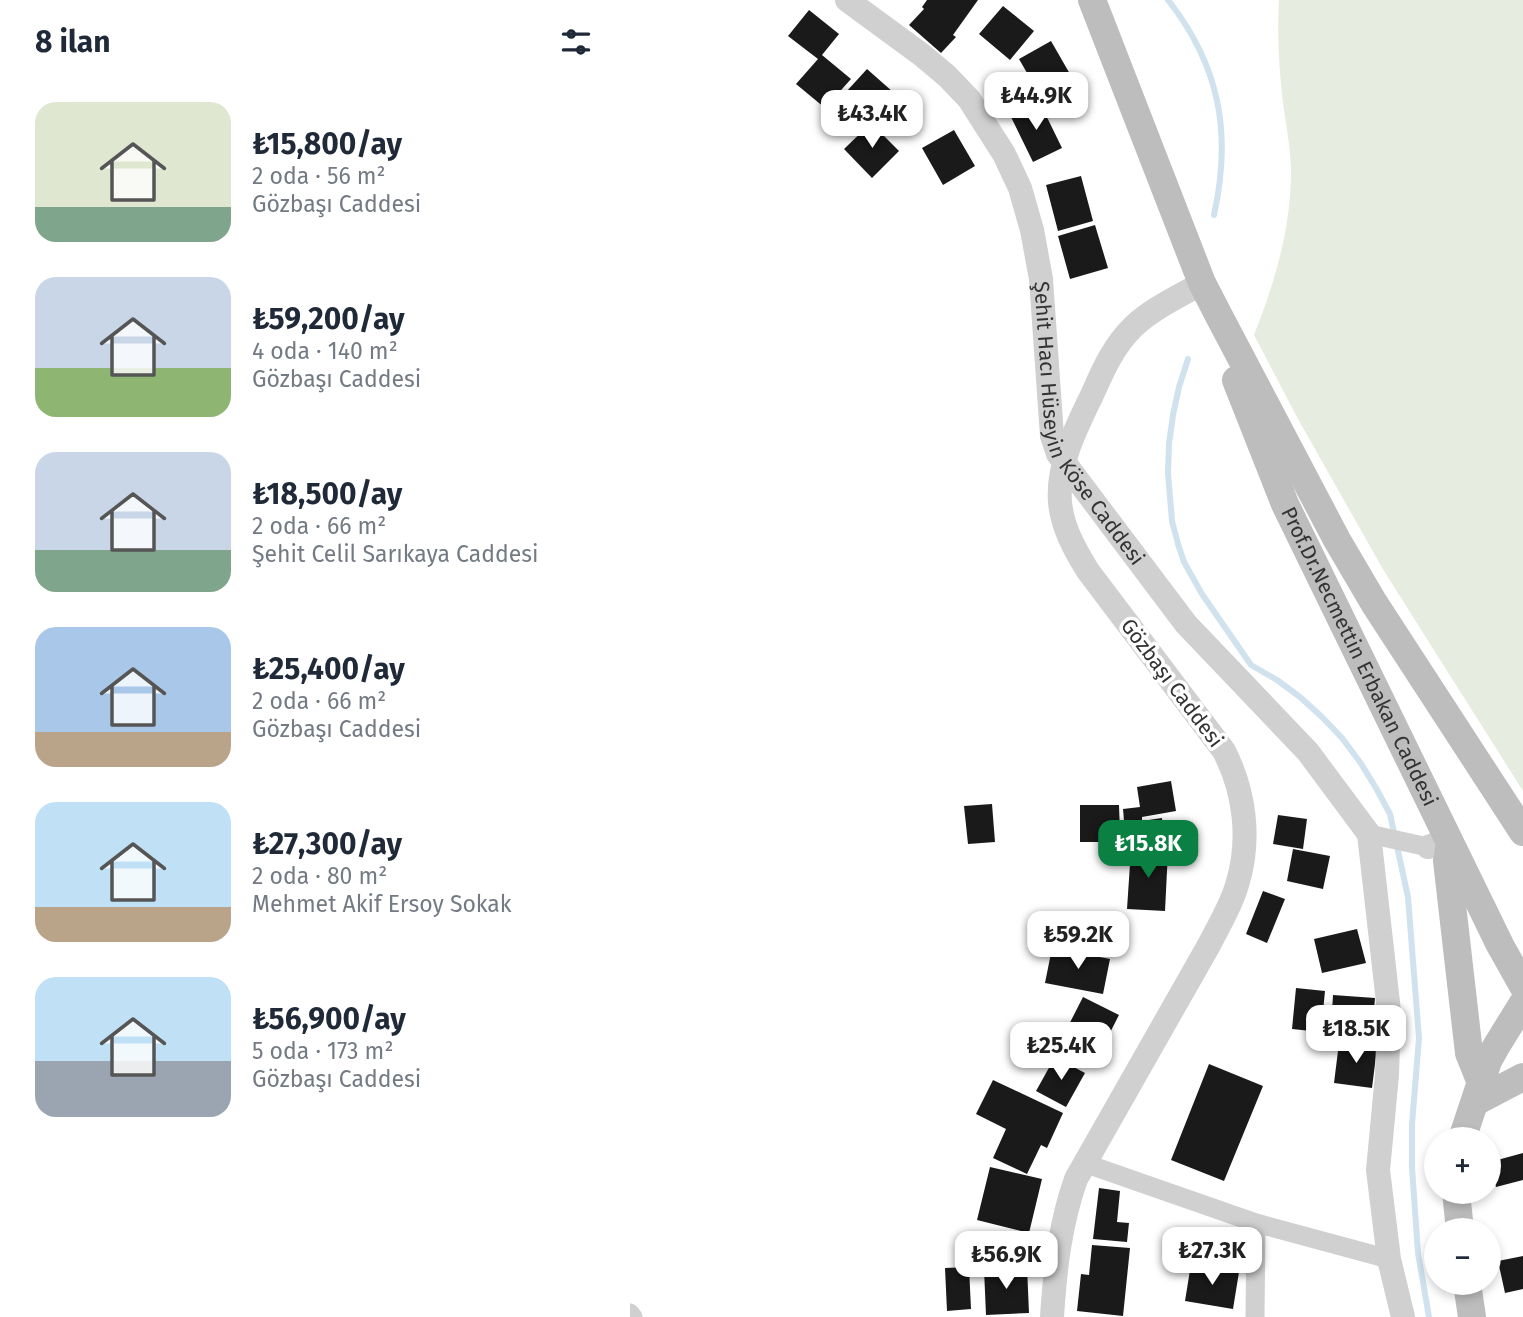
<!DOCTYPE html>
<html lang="tr">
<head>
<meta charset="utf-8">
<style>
  :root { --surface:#fff; --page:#f2f2f3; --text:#1f2937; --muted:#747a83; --accent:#0b8043 }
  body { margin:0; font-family:"Fira Sans",sans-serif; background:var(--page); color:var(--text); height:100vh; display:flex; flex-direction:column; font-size:26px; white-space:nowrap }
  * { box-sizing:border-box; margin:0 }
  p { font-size:23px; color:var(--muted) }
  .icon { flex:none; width:38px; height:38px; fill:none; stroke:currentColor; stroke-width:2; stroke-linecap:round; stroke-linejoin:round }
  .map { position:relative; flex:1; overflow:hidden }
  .drawer { display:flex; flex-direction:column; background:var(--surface); width:630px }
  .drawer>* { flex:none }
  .controls { position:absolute; left:794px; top:1127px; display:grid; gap:14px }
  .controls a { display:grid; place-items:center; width:77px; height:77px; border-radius:50%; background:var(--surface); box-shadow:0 4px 10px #0003; font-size:35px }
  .price { position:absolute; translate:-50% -60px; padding:0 16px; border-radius:14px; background:#fff; color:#222; font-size:23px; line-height:46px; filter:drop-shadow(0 2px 4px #0008) }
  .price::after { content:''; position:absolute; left:50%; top:42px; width:21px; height:16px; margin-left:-10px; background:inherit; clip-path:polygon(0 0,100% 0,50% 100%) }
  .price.current { background:var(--accent); color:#fff }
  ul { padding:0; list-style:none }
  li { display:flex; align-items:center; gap:21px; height:175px; padding:0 35px }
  li span { display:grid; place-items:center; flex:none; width:196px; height:140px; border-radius:21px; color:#555 }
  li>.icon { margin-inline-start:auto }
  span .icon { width:84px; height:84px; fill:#fffc; stroke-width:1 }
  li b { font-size:30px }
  h2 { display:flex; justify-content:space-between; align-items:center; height:84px; padding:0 35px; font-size:30px }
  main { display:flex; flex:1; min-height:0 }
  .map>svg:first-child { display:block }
  .green { fill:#e6ecdf }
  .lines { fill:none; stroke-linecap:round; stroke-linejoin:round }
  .stream { stroke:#cfe2ee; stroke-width:6 }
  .building { fill:#1a1a1a }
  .minor { stroke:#d0d0d0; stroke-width:19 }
  .tertiary { stroke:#d0d0d0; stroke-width:24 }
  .secondary { stroke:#bdbdbd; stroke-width:28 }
  .labels { text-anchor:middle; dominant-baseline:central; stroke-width:7; stroke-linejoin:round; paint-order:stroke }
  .street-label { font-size:21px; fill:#333; stroke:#fff }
</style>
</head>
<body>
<main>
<section class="drawer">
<h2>8 ilan<svg class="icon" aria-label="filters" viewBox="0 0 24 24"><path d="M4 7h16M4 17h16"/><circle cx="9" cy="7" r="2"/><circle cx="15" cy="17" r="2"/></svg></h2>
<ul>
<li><span style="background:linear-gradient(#dfe7d0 75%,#7fa58c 0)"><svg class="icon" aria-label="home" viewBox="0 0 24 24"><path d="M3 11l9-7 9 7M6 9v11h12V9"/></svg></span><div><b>₺15,800/ay</b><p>2 oda · 56 m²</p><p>Gözbaşı Caddesi</p></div></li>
<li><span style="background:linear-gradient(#c9d6e8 65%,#8fb573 0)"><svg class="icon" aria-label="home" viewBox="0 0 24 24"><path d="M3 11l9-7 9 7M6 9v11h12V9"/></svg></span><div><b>₺59,200/ay</b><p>4 oda · 140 m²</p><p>Gözbaşı Caddesi</p></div></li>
<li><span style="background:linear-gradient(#c9d6e8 70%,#7fa58c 0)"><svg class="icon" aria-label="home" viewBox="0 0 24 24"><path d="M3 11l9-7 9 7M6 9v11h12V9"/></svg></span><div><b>₺18,500/ay</b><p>2 oda · 66 m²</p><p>Şehit Celil Sarıkaya Caddesi</p></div></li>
<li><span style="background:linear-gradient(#a9c7e8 75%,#b9a48a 0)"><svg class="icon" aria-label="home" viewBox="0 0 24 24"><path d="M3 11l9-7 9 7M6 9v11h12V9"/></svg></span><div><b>₺25,400/ay</b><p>2 oda · 66 m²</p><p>Gözbaşı Caddesi</p></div></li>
<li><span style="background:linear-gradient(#bfe0f5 75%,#b9a48a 0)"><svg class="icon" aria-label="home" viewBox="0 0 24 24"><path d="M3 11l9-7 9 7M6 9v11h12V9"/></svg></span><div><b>₺27,300/ay</b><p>2 oda · 80 m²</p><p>Mehmet Akif Ersoy Sokak</p></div></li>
<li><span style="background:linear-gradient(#bfe0f5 60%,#9aa5b1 0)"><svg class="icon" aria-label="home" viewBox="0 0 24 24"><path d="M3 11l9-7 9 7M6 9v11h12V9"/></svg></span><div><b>₺56,900/ay</b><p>5 oda · 173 m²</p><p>Gözbaşı Caddesi</p></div></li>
</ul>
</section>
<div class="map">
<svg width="893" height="1317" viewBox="0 0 893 1317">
  <rect width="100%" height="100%" fill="#fff"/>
  <path class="green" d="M649 0H893V791L754 571 668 419 624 335C645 282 662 225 661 167 660 145 656 124 653 103 649 69 647 34 649 0Z"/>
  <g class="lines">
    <path class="stream" d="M538 0C590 66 602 134 584 215
      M558 359 549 387 543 415 539 444 538 473 542 521 548 544 554 562 572 594 621 665 647 680 670 697 692 717 712 738 730 762 746 788 760 814 778 897 789 1038 782 1124V1167L788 1253 799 1317"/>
  </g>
  <path class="building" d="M297 0H348L323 35 326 37 311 53 279 25 294 9 292 7Z
    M373 6 404 31 380 60 349 34Z
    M179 10 209 34 192 55 221 79 195 108 166 84 188 59 158 36Z
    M421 41 444 81 412 99 389 59Z
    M237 69 263 92 232 126 206 103Z
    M410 103 432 148 403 162 381 117Z
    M241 123 269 151 242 178 214 149Z
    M324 130 345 166 313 185 292 148Z
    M451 176 463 221 428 231 416 185Z
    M465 225 478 268 440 279 428 236Z
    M541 781 546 811 512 817V821L532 818 533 842H450V805H489L490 833 495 832 493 809 510 807 507 787Z
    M362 804 365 842 338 844 334 806Z
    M648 815 677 819 673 849 643 844Z
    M501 849 538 851 535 911 497 909Z
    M663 849 700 856 693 889 657 881Z
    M633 891 655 899 637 943 616 934Z
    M727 929 736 963 692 973 684 939Z
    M422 948 480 959 473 994 415 983Z
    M666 988 695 991 691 1032 662 1029Z
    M703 995 745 998 742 1034 701 1030Z
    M453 997 489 1015 463 1066 427 1048Z
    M709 1043 747 1048 742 1088 704 1083Z
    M425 1057 455 1073 436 1107 406 1091Z
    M579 1064 633 1086 594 1181 541 1160Z
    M363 1080 433 1113 417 1148 411 1145 397 1174 363 1158 376 1129 346 1114Z
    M893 1153V1180L866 1187 860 1162Z
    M360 1167 412 1179 399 1233 347 1220Z
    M469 1188 490 1191 487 1222 499 1223 497 1242 463 1239Z
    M462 1245 500 1248 493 1316 447 1311 451 1274 459 1275Z
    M893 1256V1289L875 1293 868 1261Z
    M561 1264 609 1272 603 1309 555 1301Z
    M339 1267 341 1309 317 1311 315 1268Z
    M397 1267 399 1313 356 1315 354 1269Z"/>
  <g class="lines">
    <path class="minor" d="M739 834 798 847
      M454 1163 626 1223 759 1259
      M0 1313 3 1317
      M625 1317 626 1223"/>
    <g class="tertiary">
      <path id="s1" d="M217 0 292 55 317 76 339 99 374 154 390 188 402 230 411 279 422 436 428 454 556 624 678 752 739 834 759 1011 757 1075 748 1170 759 1259 773 1317"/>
      <path d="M798 847 819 840"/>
      <path d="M422 1317C425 1270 430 1224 446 1179L579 945C589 925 601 906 607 885 621 840 615 792 594 751L458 571C445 550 432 527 430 502 427 465 446 428 462 395 473 370 484 345 504 326 523 308 550 296 572 283"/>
    </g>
    <g class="secondary">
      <path d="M462 0 572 283 589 316 707 540 744 603 893 832"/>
      <path id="s2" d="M606 380 655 504 870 945 893 986"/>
      <path d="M819 849 817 861 839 1053 851 1083"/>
      <path d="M845 1102 893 1077"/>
      <path d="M832 1139 858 1061 867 1045 893 1003"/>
      <path d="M826 1192 830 1230"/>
      <path d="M837 1283 842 1317"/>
    </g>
  </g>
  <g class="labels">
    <g class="street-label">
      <text stroke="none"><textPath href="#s1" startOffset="511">Şehit Hacı Hüseyin Köse Caddesi</textPath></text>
      <text stroke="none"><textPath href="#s2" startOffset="303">Prof.Dr.Necmettin Erbakan Caddesi</textPath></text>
      <text transform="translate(542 683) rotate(53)">Gözbaşı Caddesi</text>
    </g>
  </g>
</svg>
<div class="controls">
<a>+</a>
<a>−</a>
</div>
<b class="price" style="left:406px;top:132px">₺44.9K</b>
<b class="price" style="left:242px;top:150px">₺43.4K</b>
<b class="price current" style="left:518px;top:880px">₺15.8K</b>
<b class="price" style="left:448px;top:971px">₺59.2K</b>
<b class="price" style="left:726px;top:1065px">₺18.5K</b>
<b class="price" style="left:431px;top:1082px">₺25.4K</b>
<b class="price" style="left:582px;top:1287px">₺27.3K</b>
<b class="price" style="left:376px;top:1291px">₺56.9K</b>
</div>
</main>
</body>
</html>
